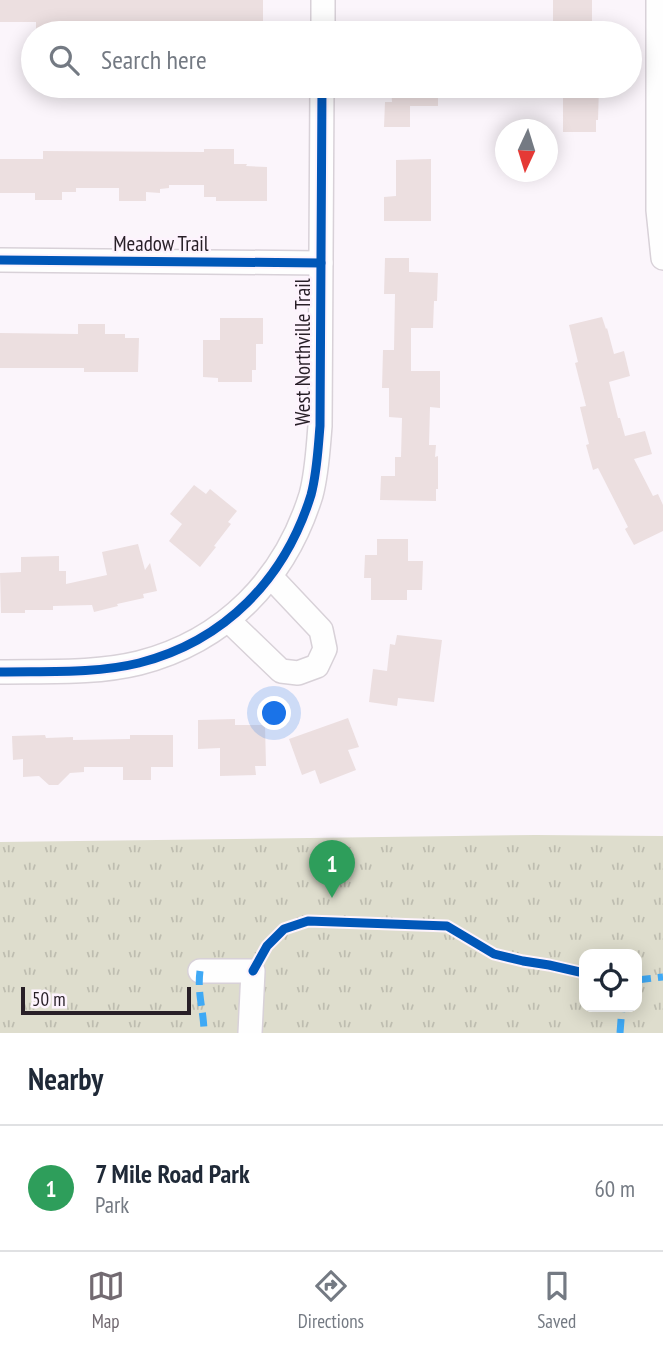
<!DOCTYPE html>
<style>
body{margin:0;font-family:"PT Sans Narrow",sans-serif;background:#f2f2f3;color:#1f2937}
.controls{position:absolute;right:21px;bottom:21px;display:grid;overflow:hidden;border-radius:14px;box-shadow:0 4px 18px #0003}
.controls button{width:63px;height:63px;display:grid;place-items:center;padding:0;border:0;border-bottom:2px solid #e0e1e3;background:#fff;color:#1f2937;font:35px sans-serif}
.compass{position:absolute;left:495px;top:119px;width:63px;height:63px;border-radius:50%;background:#fff;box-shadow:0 4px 18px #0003;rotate:184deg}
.scale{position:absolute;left:21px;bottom:18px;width:170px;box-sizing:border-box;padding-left:7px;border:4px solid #281f27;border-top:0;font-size:19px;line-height:24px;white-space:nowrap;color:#281f27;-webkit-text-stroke:5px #fdf3fd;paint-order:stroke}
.you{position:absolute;left:275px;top:714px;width:24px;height:24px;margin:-18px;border:5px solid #fff;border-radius:50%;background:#1a73e8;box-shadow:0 0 0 10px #1a73e833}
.badge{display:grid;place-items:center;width:46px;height:46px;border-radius:50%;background:#726a71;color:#fff;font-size:23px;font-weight:700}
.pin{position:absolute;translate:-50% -58px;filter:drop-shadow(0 2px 4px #0008)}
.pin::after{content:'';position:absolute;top:37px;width:24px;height:21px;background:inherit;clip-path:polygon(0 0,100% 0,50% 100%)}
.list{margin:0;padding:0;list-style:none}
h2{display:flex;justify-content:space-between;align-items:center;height:91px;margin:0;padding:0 28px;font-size:30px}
h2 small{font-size:23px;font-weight:400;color:#747a83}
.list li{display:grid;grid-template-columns:46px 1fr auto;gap:21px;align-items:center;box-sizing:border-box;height:126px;padding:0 28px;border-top:2px solid #e0e1e3}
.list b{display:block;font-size:26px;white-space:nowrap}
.list p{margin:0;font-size:23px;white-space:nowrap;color:#747a83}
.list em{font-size:23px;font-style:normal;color:#747a83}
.icon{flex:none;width:38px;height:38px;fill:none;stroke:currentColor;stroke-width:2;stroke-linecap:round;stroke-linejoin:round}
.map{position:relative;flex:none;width:663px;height:1033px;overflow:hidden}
.search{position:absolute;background:#fff;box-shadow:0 4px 18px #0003;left:21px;right:21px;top:21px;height:77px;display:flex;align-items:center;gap:18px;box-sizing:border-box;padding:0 24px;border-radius:38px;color:#747a83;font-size:26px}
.sheet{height:217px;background:#fff}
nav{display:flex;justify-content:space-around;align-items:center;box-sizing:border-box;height:98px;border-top:2px solid #e0e1e3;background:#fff;font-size:19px;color:#747a83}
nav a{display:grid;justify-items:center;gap:4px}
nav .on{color:#726a71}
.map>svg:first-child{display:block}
.park{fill:url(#park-tufts);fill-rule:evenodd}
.building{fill:#ecdfe0}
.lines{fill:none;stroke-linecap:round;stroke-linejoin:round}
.minor-casing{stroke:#d8d1d8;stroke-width:26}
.minor{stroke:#fefefe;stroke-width:23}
.quiet{stroke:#3fa9f5;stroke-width:7;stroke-dasharray:14 7;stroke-linecap:butt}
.cycleway-casing{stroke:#fdf3fd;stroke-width:13}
.cycleway{stroke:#0057b8;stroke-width:9}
.labels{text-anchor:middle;stroke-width:5;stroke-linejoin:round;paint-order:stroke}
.street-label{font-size:21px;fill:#281f27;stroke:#fdf3fd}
</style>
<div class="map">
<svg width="663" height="1033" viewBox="0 0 663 1033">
<defs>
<pattern id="park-tufts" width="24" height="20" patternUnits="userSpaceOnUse" patternTransform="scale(1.75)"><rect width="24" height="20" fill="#deddcd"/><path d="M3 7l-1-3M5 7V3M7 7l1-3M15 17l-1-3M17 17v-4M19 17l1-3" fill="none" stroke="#bebdb0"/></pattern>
</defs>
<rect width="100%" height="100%" fill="#fbf5fb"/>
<path class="park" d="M536,835L663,836V1033H0V842ZM584,954H637V1007H584Z"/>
<g class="building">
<polygon points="0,0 263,0 263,33 36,32 36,22 0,22"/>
<rect x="553" y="0" width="39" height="33"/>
<polygon points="391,86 438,86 438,106 410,106 410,127 384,127 385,102 392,102"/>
<polygon points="563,86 599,86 598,120 596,120 596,132 563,132"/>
<polygon points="204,149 234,149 234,164 247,164 246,166 267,167 267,201 216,201 216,197 204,197 204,185 169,185 169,188 160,189 160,193 146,192 146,201 119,201 119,188 76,188 76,192 62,192 62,200 35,200 35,193 0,193 0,159 43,159 43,151 204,152"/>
<polygon points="431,159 431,221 384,221 384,197 396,196 396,160"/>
<polygon points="385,258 409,258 409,272 438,273 437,301 434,301 433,328 411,328 411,371 440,371 440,408 430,407 429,445 436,445 435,457 438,456 438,489 436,489 436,501 380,500 381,476 395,476 395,457 401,457 402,418 389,417 389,388 382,388 383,350 394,350 395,294 384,294"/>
<polygon points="602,317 606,329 607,328 614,354 624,351 630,376 609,382 618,418 620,418 625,436 645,431 652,454 634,459 653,496 658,494 663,505 663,531 634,545 625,529 628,527 598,468 593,470 586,445 589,444 580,407 586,406 575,363 578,362 569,325"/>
<polygon points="220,318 263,318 263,344 256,344 256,370 252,370 252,382 218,382 218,378 203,377 203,340 220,340"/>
<polygon points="78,324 105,324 105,334 125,334 125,338 139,338 138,372 84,372 84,368 0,368 0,333 78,334"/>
<polygon points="194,485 206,494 210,489 237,511 228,522 231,524 214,546 216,547 200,567 169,541 182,524 170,514"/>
<polygon points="377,539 408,539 408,561 423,561 422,590 407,590 407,600 371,600 371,578 364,578 365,555 377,555"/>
<polygon points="138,544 145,570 150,563 157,591 143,594 144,598 117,604 118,606 94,612 92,605 53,606 53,610 25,610 25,613 1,613 0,573 21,572 21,557 59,556 59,571 66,571 66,584 107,575 102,552"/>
<polygon points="397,635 442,640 434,702 398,698 397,706 369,702 373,669 387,671 390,644 395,645"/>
<polygon points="348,718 359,747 348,750 356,770 320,784 315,770 302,775 289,739"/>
<polygon points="235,719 235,725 265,725 266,766 255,766 256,775 220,776 220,748 198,749 198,720"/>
<polygon points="45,735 46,738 73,737 73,740 130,739 130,735 173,735 173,767 151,767 151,780 123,780 123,767 84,767 84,772 70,773 58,785 49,785 39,776 23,777 23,759 13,760 12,736"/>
</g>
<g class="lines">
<defs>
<g id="minor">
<polyline points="658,0 658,210 663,258"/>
<polyline points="323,33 323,0"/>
<polyline points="0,260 321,263"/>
<polyline points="228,620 281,671 298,673 317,666 325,649 321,630 271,577"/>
<path d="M0,672C46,671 94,674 139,663C225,641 285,579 311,495C317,473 318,449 320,426L322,86"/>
<polyline points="200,971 253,971 250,1033"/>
</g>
</defs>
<use href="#minor" class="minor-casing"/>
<use href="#minor" class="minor"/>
<g class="quiet">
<path d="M200,971C197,994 204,1011 204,1033"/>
<polyline points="637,980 663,977"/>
<polyline points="620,1033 622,1007"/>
</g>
<defs>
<g id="cycleway">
<polyline points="0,260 321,263"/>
<path d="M0,672C46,671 94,674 139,663C225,641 285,579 311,495C317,473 318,449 320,426L322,86"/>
<polyline points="253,971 267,946 284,929 308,921 447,926 494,954 523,961 549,965 584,973"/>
</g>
</defs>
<use href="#cycleway" class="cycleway-casing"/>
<use href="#cycleway" class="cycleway"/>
</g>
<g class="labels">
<g class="street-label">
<text x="161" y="251">Meadow Trail</text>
<text transform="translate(303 352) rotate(-90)" y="7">West Northville Trail</text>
</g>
</g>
</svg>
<div class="controls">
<button><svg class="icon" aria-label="locate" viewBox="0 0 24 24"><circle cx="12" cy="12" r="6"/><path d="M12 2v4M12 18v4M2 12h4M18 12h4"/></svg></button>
</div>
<svg class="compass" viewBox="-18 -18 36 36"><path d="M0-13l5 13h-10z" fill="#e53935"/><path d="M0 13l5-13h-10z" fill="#747a83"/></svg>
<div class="scale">50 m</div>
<div class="you"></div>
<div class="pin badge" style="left:332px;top:898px;background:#2e9e5b">1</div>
<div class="search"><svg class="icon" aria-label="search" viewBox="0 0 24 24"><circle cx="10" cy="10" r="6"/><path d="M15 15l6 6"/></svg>Search here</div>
</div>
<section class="sheet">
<h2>Nearby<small></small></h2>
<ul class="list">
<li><span class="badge" style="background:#2e9e5b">1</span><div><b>7 Mile Road Park</b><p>Park</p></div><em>60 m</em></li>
</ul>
</section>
<nav>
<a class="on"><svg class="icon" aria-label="map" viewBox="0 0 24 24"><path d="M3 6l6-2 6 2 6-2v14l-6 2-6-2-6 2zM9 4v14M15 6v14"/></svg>Map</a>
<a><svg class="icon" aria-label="directions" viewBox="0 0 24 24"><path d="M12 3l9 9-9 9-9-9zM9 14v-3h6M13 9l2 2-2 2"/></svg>Directions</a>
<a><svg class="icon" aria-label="saved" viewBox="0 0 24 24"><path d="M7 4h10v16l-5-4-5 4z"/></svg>Saved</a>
</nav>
